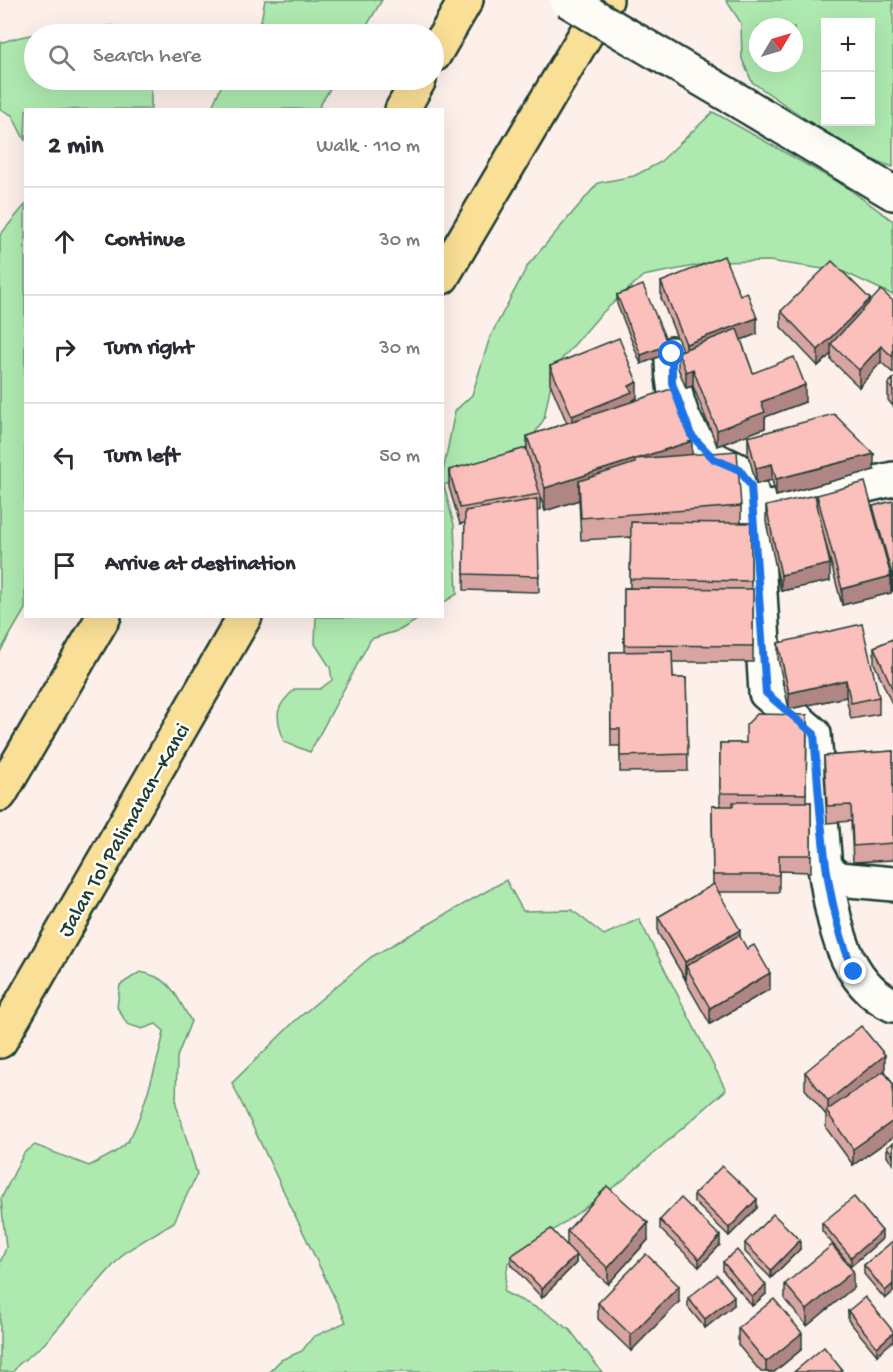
<!DOCTYPE html>
<meta charset="utf-8">
<style>
body{margin:0;font-family:"Gochi Hand",sans-serif;background:#f2f2f3;color:#2b2b33}
.controls{position:absolute;right:18px;top:18px;display:grid;overflow:hidden;border-radius:0px;box-shadow:0 6px 24px #0002}
.controls button{width:54px;height:54px;display:grid;place-items:center;padding:0;border:0;border-bottom:2px solid #e1e1e2;background:#fff;color:#2b2b33;font:30px sans-serif}
.compass{position:absolute;left:749px;top:18px;width:54px;height:54px;border-radius:50%;background:#fff;box-shadow:0 6px 24px #0002;rotate:52deg}
.stop{position:absolute;width:18px;height:18px;margin:-14px;border:4px solid #1a73e8;border-radius:50%;background:#fff}
.stop.end{background:#1a73e8;border-color:#fff;box-shadow:0 2px 6px #0008}
.list{margin:0;padding:0;list-style:none}
h2{display:flex;justify-content:space-between;align-items:center;height:78px;margin:0;padding:0 24px;font-size:26px}
h2 small{font-size:20px;font-weight:400;color:#7c7c81}
.list li{display:grid;grid-template-columns:39px 1fr auto;gap:18px;align-items:center;box-sizing:border-box;height:108px;padding:0 24px;border-top:2px solid #e1e1e2}
.list b{display:block;font-size:22px;white-space:nowrap}
.list em{font-size:20px;font-style:normal;color:#7c7c81}
.icon{flex:none;width:33px;height:33px;fill:none;stroke:currentColor;stroke-width:2;stroke-linecap:round;stroke-linejoin:round}
.map{position:relative;flex:none;width:893px;height:1372px;overflow:hidden}
.search{position:absolute;background:#fff;box-shadow:0 6px 24px #0002;left:24px;top:24px;width:420px;height:66px;display:flex;align-items:center;gap:15px;box-sizing:border-box;padding:0 21px;border-radius:33px;color:#7c7c81;font-size:22px}
.panel{position:absolute;background:#fff;box-shadow:0 6px 24px #0002;left:24px;top:108px;width:420px;height:510px;border-radius:0px}
.map>svg:first-child{display:block}
.green{fill:#aeeab0;stroke:#669472;stroke-width:1.5;fill-rule:evenodd}
.lines{fill:none;stroke-linecap:round;stroke-linejoin:round}
.street-casing{stroke:#1f3d34;stroke-width:38}
.highway-casing{stroke:#1f3d34;stroke-width:38}
.street{stroke:#fdfcf7;stroke-width:33}
.highway{stroke:#fadf96;stroke-width:33}
.street-bridge-casing{stroke:#1f3d34;stroke-width:38;stroke-linecap:butt}
.street-bridge{stroke:#fdfcf7;stroke-width:33}
.wall{fill:#d9a5a2;stroke:#1f3d34;stroke-width:1.5}
.shaded-wall{fill:#b08684;stroke:#1f3d34;stroke-width:1.5}
.building{fill:#fcc0bc;stroke:#1f3d34;stroke-width:1.5}
.route{stroke:#1a73e8;stroke-width:8}
.labels{text-anchor:middle;stroke-width:5;stroke-linejoin:round;paint-order:stroke}
.street-label{font-size:22px;fill:#1f3d34;stroke:#fdfcf7}
</style>
<div class="map">
<svg width="893" height="1372" viewBox="0 0 893 1372">
<rect width="100%" height="100%" fill="#fdf0eb"/>
<filter id="ink" filterUnits="userSpaceOnUse"><feTurbulence type="fractalNoise" baseFrequency=".0167" numOctaves="2"/><feDisplacementMap in="SourceGraphic" scale="12" xChannelSelector="R" yChannelSelector="G"/><feConvolveMatrix kernelMatrix="1 2 1 2 8 2 1 2 1" color-interpolation-filters="sRGB"/></filter>
<g filter="url(#ink)">
<g class="green">
<polygon points="265,0 382,0 362,34 253,34 260,26"/>
<path d="M726,0H893V167L858,155L752,82L742,59L741,23ZM826,22H870V122H826ZM758,27H794V63H758Z"/>
<path d="M113,26L134,34H34V80H151V109L26,110L25,141L12,115L0,109V43C37,30 74,30 113,26Z"/>
<polygon points="224,80 335,80 318,109 211,109"/>
<polygon points="713,112 846,187 893,221 893,295 844,272 769,261 715,262 643,276 601,314 554,368 544,419 527,446 509,460 444,485 454,525 457,594 443,603 443,472 455,411 472,395 490,337 528,265 598,183 634,176 659,163"/>
<polygon points="25,205 25,609 0,652 0,235"/>
<path d="M316,617H422L400,630L371,639L310,752L284,742C276,714 273,709 295,689H320L332,680L330,667L315,644Z"/>
<polygon points="506,880 523,911 572,910 604,935 639,919 726,1090 622,1181 508,1263 504,1292 545,1312 570,1330 602,1372 269,1372 281,1360 302,1351 313,1337 346,1322 232,1083 296,1020 371,957"/>
<path d="M140,972C173,978 175,995 191,1021L177,1057L176,1104L197,1174L174,1222L125,1252L44,1344L18,1365L13,1372H0V1263L6,1248L1,1199L24,1153L35,1145L89,1166C102,1159 119,1152 128,1141C140,1124 160,1054 164,1031L156,1024L142,1029L127,1024L117,1007L120,985Z"/>
</g>
<g class="lines">
<defs>
<g id="street">
<polyline points="742,103 893,193"/>
<path d="M672,354C671,394 682,431 713,458C718,462 727,465 733,468C751,475 752,494 755,510L766,693L814,734L825,868L839,879L893,884"/>
<polyline points="771,507 893,479"/>
<path d="M825,868C833,918 842,982 893,1005"/>
</g>
<g id="highway">
<polyline points="434,55 466,0"/>
<polyline points="402,110 419,80"/>
<polyline points="442,277 606,0"/>
<polyline points="0,794 104,616"/>
<polyline points="0,1041 245,616"/>
</g>
</defs>
<use href="#street" class="street-casing"/>
<use href="#highway" class="highway-casing"/>
<use href="#street" class="street"/>
<use href="#highway" class="highway"/>
<defs>
<polyline id="street-bridge" points="567,0 742,103"/>
</defs>
<use href="#street-bridge" class="street-bridge-casing"/>
<use href="#street-bridge" class="street-bridge"/>
</g>
<g class="wall">
<polygon points="661,282 757,334 741,340 753,373 805,402 765,417 765,428 717,446 693,386 686,388 678,368 678,352 682,350 661,298"/>
<polygon points="617,295 668,353 641,364 617,304"/>
<polygon points="870,301 893,301 893,373 881,362 859,387 831,360 831,354 818,366 781,327 781,311"/>
<polygon points="550,366 637,398 632,402 692,455 741,506 741,523 751,523 751,589 753,589 753,662 672,662 673,678 686,678 688,771 620,772 620,746 611,746 610,652 624,652 624,588 630,588 631,537 581,540 579,500 545,511 540,496 540,510 537,511 539,592 464,590 465,523 460,524 449,487 449,470 527,454 527,436 567,423 550,383"/>
<polygon points="893,379 893,406 888,400 888,384"/>
<polygon points="748,437 874,470 776,496 772,480 756,484 748,453"/>
<polygon points="817,495 873,512 873,506 893,501 893,591 892,591 891,586 891,593 842,605 823,533 830,581 781,591 766,522 766,506 817,507"/>
<polygon points="893,639 893,706 874,663 874,647"/>
<polygon points="778,643 879,697 879,714 851,719 846,697 789,709 778,659"/>
<polygon points="807,715 806,802 811,802 811,872 779,871 779,892 718,892 740,938 770,989 710,1024 686,982 686,978 685,979 658,933 658,917 713,885 712,806 720,806 720,743 746,743"/>
<polygon points="893,751 893,860 853,862 851,821 827,823 824,772 824,756"/>
<polygon points="885,1071 893,1084 893,1137 853,1165 826,1128 826,1115 805,1089 805,1072"/>
<polygon points="893,1143 893,1164 887,1156 887,1147"/>
<polygon points="694,1194 757,1208 729,1236 694,1202"/>
<polygon points="660,1220 720,1245 699,1267 660,1229"/>
<polygon points="822,1223 882,1239 851,1266 822,1231"/>
<polygon points="567,1231 648,1240 608,1284 576,1255 576,1263 542,1298 511,1264 511,1256 567,1246"/>
<polygon points="893,1241 893,1292 885,1299 864,1274 864,1265"/>
<polygon points="745,1243 800,1249 771,1278 745,1252"/>
<polygon points="723,1262 766,1294 752,1306 723,1271"/>
<polygon points="785,1284 853,1288 807,1326 785,1300"/>
<polygon points="688,1298 734,1305 705,1328 688,1307"/>
<polygon points="679,1302 631,1351 598,1319 598,1303"/>
<polygon points="848,1311 893,1331 877,1355 848,1320"/>
<polygon points="738,1328 802,1349 774,1372 761,1372 738,1345"/>
</g>
<g class="shaded-wall">
<polygon points="870,299 870,315 831,344 831,354 818,366 818,350"/>
<polygon points="757,318 757,334 686,360 686,344"/>
<polygon points="668,345 668,353 641,364 641,355"/>
<polygon points="881,346 881,362 859,387 859,370"/>
<polygon points="693,369 693,386 686,388 686,372"/>
<polygon points="637,382 637,398 632,401 632,408 572,433 572,416"/>
<polygon points="805,385 805,402 765,417 765,428 717,446 717,430 761,402"/>
<polygon points="692,441 692,464 579,481 579,500 545,511 545,488"/>
<polygon points="874,454 874,470 776,496 776,479"/>
<polygon points="772,464 772,480 756,484 756,468"/>
<polygon points="830,564 830,581 781,591 781,575"/>
<rect x="892" y="575" width="1" height="16"/>
<polygon points="891,576 891,593 842,605 842,589"/>
<polygon points="846,680 846,697 789,709 789,693"/>
<polygon points="740,930 740,946 686,966 686,978 685,979 685,962"/>
<polygon points="770,973 770,989 710,1024 710,1008"/>
<polygon points="885,1055 885,1071 830,1116 828,1114 828,1101"/>
<polygon points="893,1121 893,1137 853,1165 853,1149"/>
<polygon points="757,1199 757,1208 729,1236 729,1228"/>
<polygon points="648,1223 648,1240 608,1284 608,1268"/>
<polygon points="882,1231 882,1239 851,1266 851,1257"/>
<polygon points="720,1236 720,1245 699,1267 699,1259"/>
<polygon points="800,1240 800,1249 771,1278 771,1270"/>
<polygon points="576,1255 576,1263 542,1298 542,1289"/>
<polygon points="853,1271 853,1288 807,1326 807,1310"/>
<polygon points="893,1284 893,1292 885,1299 885,1291"/>
<polygon points="766,1285 766,1294 752,1306 752,1297"/>
<polygon points="679,1286 679,1302 631,1351 631,1335"/>
<polygon points="734,1296 734,1305 705,1328 705,1319"/>
<polygon points="802,1333 802,1349 774,1372 766,1372 766,1362"/>
<polygon points="893,1333 893,1341 877,1355 877,1347"/>
</g>
<g class="building">
<polygon points="724,256 740,295 747,292 757,318 686,344 661,282"/>
<polygon points="832,261 870,299 818,350 781,311"/>
<polygon points="643,285 668,345 641,355 617,295"/>
<polygon points="881,290 893,301 893,357 881,346 859,370 831,344"/>
<polygon points="737,329 753,373 794,357 805,385 761,402 765,412 717,430 693,369 686,372 678,352"/>
<polygon points="619,338 637,382 629,386 632,392 572,416 550,366"/>
<polygon points="893,379 893,390 888,384"/>
<polygon points="674,388 692,441 545,488 527,436"/>
<polygon points="834,414 874,454 776,479 772,464 756,468 748,437"/>
<polygon points="526,448 540,494 460,508 449,470"/>
<polygon points="737,451 741,506 581,518 579,481 635,463 635,459"/>
<polygon points="865,482 891,576 842,589 817,495"/>
<polygon points="815,495 830,564 781,575 766,506"/>
<polygon points="537,499 539,576 464,574 465,511"/>
<polygon points="893,501 893,575 892,575 873,506"/>
<polygon points="631,522 751,523 751,581 630,579"/>
<polygon points="624,588 753,589 753,646 624,645"/>
<polygon points="862,624 879,697 851,703 846,680 789,693 778,643"/>
<polygon points="893,639 893,690 874,647"/>
<polygon points="672,651 673,678 686,678 688,754 620,756 620,729 611,729 610,652"/>
<polygon points="757,714 807,715 806,794 720,793 720,743 746,743 746,725"/>
<polygon points="893,751 893,843 853,846 851,805 827,806 824,756"/>
<polygon points="733,802 811,802 811,855 779,855 779,875 713,875 712,806 733,806"/>
<polygon points="714,884 740,930 685,962 658,917"/>
<polygon points="739,935 747,949 754,945 770,973 710,1008 686,966"/>
<polygon points="861,1026 885,1055 828,1101 805,1072"/>
<polygon points="884,1071 893,1084 893,1121 853,1149 826,1111"/>
<polygon points="893,1143 893,1156 887,1147"/>
<polygon points="722,1166 757,1199 729,1228 694,1194"/>
<polygon points="607,1186 648,1223 608,1268 567,1231"/>
<polygon points="854,1197 882,1231 851,1257 822,1223"/>
<polygon points="681,1198 720,1236 699,1259 660,1220"/>
<polygon points="773,1214 800,1240 771,1270 745,1243"/>
<polygon points="551,1229 576,1255 542,1289 511,1256"/>
<polygon points="893,1241 893,1284 885,1291 864,1265"/>
<polygon points="832,1245 853,1271 807,1310 785,1284"/>
<polygon points="737,1250 766,1285 752,1297 723,1262"/>
<polygon points="646,1254 679,1286 631,1335 598,1303"/>
<polygon points="717,1275 734,1296 705,1319 688,1298"/>
<polygon points="865,1297 893,1331 893,1333 877,1347 848,1311"/>
<polygon points="774,1299 802,1333 766,1362 738,1328"/>
<polygon points="824,1347 842,1370 840,1372 794,1372"/>
</g>
</g>
<g class="lines" filter="url(#ink)">
<path class="route" d="M672,354V383L691,435L714,459L740,470L751,486L766,693L814,734C821,815 822,896 854,972"/>
</g>
<g class="labels">
<g class="street-label">
<text transform="translate(122 829) rotate(-60)" y="8">Jalan Tol Palimanan–Kanci</text>
</g>
</g>
</svg>
<div class="controls">
<button>+</button>
<button>−</button>
</div>
<svg class="compass" viewBox="-18 -18 36 36"><path d="M0-13l5 13h-10z" fill="#e53935"/><path d="M0 13l5-13h-10z" fill="#7c7c81"/></svg>
<div class="stop" style="left:672px;top:354px"></div>
<div class="stop end" style="left:854px;top:972px"></div>
<div class="search"><svg class="icon" aria-label="search" viewBox="0 0 24 24"><circle cx="10" cy="10" r="6"/><path d="M15 15l6 6"/></svg>Search here</div>
<section class="panel">
<h2>2 min<small>Walk · 110 m</small></h2>
<ul class="list">
<li><svg class="icon" aria-label="ahead" viewBox="0 0 24 24"><path d="M12 20V5M6 11l6-6 6 6"/></svg><div><b>Continue</b></div><em>30 m</em></li>
<li><svg class="icon" aria-label="right" viewBox="0 0 24 24"><path d="M7 20v-9h11M14 6l5 5-5 5"/></svg><div><b>Turn right</b></div><em>30 m</em></li>
<li><svg class="icon" aria-label="left" viewBox="0 0 24 24"><path d="M17 20v-9H6M10 6l-5 5 5 5"/></svg><div><b>Turn left</b></div><em>50 m</em></li>
<li><svg class="icon" aria-label="arrive" viewBox="0 0 24 24"><path d="M6 21V4h12l-3 4 3 4H6"/></svg><div><b>Arrive at destination</b></div></li>
</ul>
</section>
</div>
